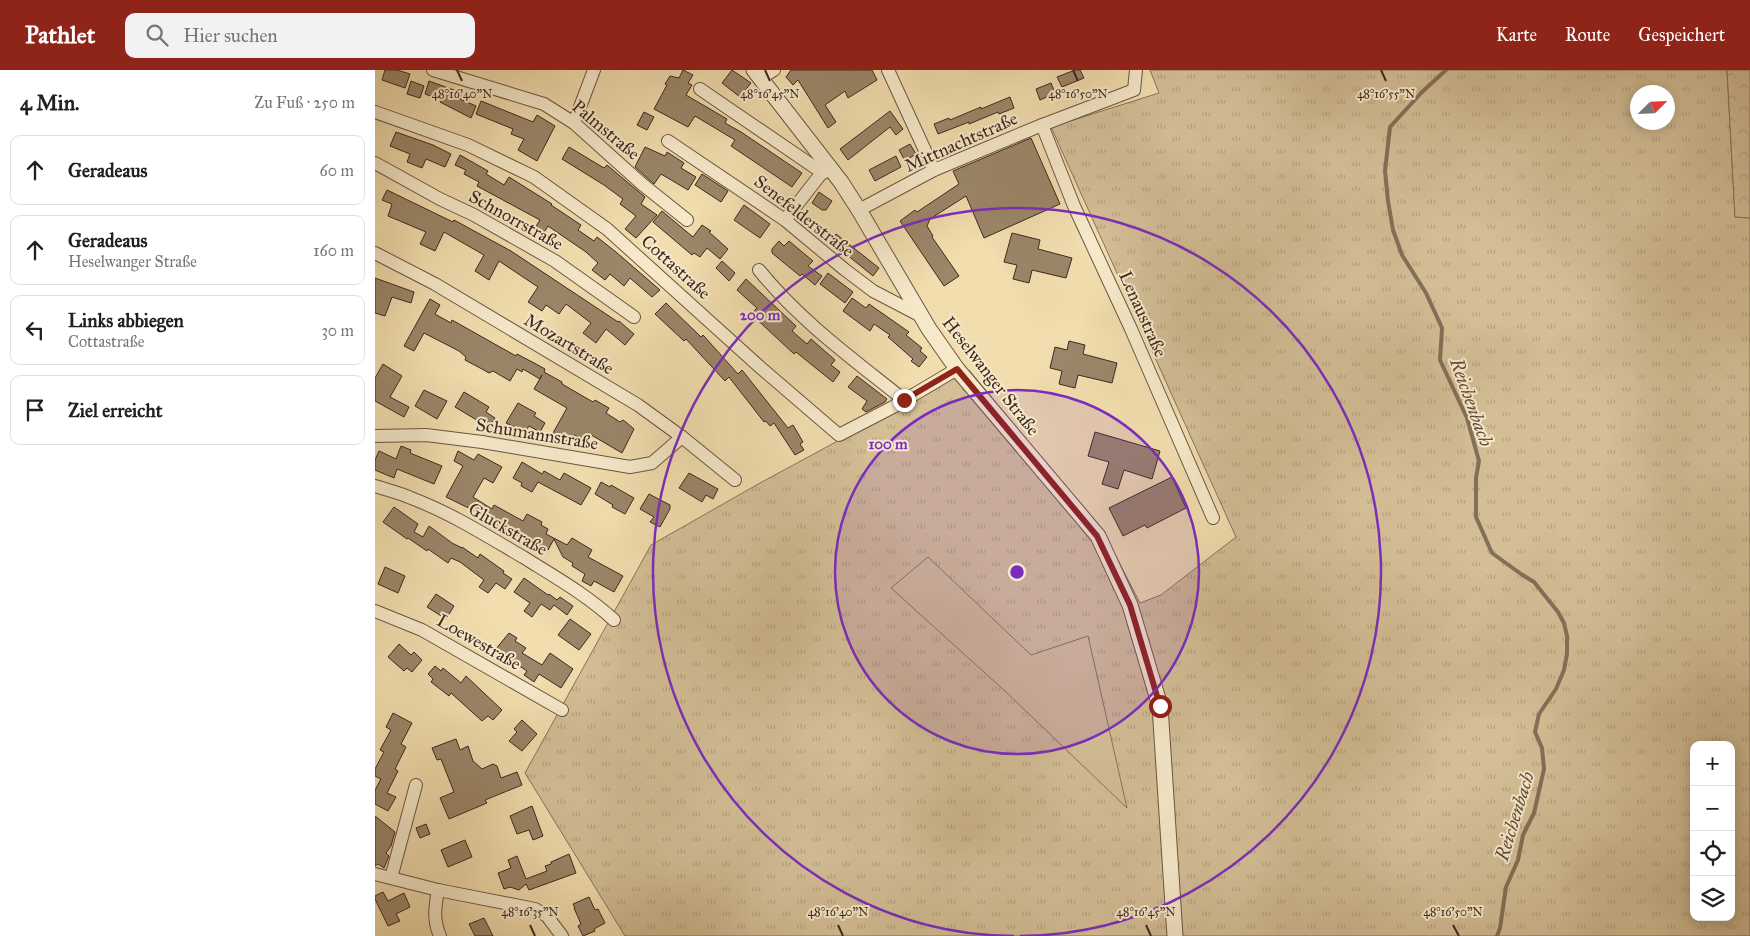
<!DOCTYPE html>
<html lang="de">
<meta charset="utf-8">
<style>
body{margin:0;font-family:"IM FELL Great Primer",serif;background:#f2f2f2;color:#202124}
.controls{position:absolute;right:15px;bottom:15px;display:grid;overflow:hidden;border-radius:10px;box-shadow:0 2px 12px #0003}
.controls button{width:45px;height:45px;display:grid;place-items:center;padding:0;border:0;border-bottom:1px solid #e0e0e0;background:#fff;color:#202124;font:25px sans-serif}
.compass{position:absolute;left:1255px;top:15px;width:45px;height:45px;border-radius:50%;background:#fff;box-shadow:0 2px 12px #0003;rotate:66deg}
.stop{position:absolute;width:15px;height:15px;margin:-11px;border:4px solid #8f2418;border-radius:50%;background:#fff}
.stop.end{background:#8f2418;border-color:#fff;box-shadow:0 1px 5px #0008}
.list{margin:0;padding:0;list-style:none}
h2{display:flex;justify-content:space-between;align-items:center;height:65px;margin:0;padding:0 20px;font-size:21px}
h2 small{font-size:16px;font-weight:400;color:#757577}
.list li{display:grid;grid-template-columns:32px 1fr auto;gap:15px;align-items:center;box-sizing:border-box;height:70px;margin:0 10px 10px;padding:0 10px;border:1px solid #e0e0e0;border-radius:10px}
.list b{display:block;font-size:19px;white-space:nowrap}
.list p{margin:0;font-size:16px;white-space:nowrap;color:#757577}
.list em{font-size:16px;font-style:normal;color:#757577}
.icon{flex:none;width:28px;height:28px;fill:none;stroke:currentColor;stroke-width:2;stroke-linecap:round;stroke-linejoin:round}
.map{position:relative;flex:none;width:1375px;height:866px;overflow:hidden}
header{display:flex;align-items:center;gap:30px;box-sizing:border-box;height:70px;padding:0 25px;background:#8f2418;color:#fff}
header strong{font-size:24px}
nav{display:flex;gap:28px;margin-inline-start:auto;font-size:18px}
.search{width:350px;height:45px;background:#f2f2f2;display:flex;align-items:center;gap:12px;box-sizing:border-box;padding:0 18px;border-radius:10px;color:#757577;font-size:19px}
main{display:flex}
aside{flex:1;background:#fff}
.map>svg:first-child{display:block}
.grass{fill:url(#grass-tufts);stroke:#88735a;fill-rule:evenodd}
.forest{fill:url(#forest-crowns);stroke:#88735a}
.garden{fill:#d3be96;stroke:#88735a}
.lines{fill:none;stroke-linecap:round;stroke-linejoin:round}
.stream{stroke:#856f57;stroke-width:4}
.building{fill:#9b8669;stroke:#3e281f}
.minor-casing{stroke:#6b5543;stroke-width:14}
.tertiary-casing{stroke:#6b5543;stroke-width:17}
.minor{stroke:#f6e9ca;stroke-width:12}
.tertiary{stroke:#f6e9ca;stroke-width:15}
.route{stroke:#8f2418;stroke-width:6}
.ticks{fill:none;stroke:#3e281f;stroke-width:2}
.ring{fill:none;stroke:#7b2cbf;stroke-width:2.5}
.labels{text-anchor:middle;stroke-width:4;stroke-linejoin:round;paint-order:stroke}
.street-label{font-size:18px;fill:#3e281f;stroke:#f6e9ca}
.water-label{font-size:19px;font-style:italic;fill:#614c3b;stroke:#f6e9ca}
.ticks-label{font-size:12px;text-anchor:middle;fill:#3e281f;stroke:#f6e9ca;stroke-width:4;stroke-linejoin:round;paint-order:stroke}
.centre{fill:#7b2cbf;stroke:#f6e9ca;stroke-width:2.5}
.ring-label{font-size:15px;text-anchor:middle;font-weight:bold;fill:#7b2cbf;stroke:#f6e9ca;stroke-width:4;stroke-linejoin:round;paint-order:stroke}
</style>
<header>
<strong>Pathlet</strong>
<div class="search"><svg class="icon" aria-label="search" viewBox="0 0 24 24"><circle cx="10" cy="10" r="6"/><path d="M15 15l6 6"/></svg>Hier suchen</div>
<nav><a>Karte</a><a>Route</a><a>Gespeichert</a></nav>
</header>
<main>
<aside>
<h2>4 Min.<small>Zu Fuß · 250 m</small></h2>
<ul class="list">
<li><svg class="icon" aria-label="ahead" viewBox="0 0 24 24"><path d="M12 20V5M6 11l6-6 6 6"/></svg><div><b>Geradeaus</b></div><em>60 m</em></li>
<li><svg class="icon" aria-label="ahead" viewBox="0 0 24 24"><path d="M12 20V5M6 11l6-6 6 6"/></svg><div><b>Geradeaus</b><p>Heselwanger Straße</p></div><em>160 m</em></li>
<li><svg class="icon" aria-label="left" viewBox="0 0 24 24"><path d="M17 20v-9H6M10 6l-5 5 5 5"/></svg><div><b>Links abbiegen</b><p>Cottastraße</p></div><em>30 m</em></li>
<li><svg class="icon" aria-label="arrive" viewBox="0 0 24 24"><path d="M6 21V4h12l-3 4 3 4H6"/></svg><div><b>Ziel erreicht</b></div></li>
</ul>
</aside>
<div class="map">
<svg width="1375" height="866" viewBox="0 0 1375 866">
<defs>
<pattern id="grass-tufts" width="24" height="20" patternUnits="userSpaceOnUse" patternTransform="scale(1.25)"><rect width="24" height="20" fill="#d3be96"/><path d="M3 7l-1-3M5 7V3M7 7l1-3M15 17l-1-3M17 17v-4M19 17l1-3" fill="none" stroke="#b6a381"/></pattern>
<pattern id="forest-crowns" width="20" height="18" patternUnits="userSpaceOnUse" patternTransform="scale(1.25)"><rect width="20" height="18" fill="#d3be96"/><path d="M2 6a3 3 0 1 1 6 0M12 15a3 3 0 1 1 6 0" fill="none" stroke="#b6a381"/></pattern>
</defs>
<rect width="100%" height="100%" fill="#f1ddae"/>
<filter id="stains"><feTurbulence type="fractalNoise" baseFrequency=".004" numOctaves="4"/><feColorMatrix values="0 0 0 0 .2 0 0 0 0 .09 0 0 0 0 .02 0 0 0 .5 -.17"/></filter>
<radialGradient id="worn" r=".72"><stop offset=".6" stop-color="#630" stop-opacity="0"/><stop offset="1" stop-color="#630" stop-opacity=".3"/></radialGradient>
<path class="grass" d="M775,0H1352L1360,147L1375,148V866H250L150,703L276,475L385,413L594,300L729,463L765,533L786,525L861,467L676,57L784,23ZM1262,22H1292V52H1262ZM1319,675H1356V847H1319Z"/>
<polygon class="forest" points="1352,0 1375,0 1375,148 1360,147"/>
<polygon class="garden" points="553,487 656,585 713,566 752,738 631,622 516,518"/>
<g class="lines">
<polyline class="stream" points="1071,0 1047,22 1015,57 1010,101 1013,131 1018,160 1027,185 1051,223 1067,258 1065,290 1092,348 1104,391 1101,408 1101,447 1117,483 1146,504 1159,512 1183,542 1189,553 1192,566 1192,584 1189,600 1181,619 1164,644 1160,662 1167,678 1169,699 1159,743 1148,765 1143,790 1131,817 1125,858 1122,866"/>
</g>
<g class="building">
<polygon points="10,0 22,0 35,4 30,18 7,10"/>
<polygon points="308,0 318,5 313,13 317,15 311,25 352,49 350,53 366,62 427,103 417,117 356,76 360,70 320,46 313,57 279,39 292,15 290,14 295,6 304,8"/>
<polygon points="357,0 376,13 365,27 347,13"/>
<polygon points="416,0 497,0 502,10 473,28 470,21 450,35 461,52 453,58 423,10 418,15 411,7"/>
<polygon points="700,0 705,0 709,8 687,17 682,7"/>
<polygon points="36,11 49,16 45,28 32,24"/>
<polygon points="54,11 87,23 85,29 101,36 96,48 65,32 66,30 50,24"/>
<polygon points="676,13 680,23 665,30 661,19"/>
<polygon points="635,27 639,38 624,44 623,42 594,54 594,52 563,64 559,54 574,48 575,50 606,37 606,39"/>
<polygon points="106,31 158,52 162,45 180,56 162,91 143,80 149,69 136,64 138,59 101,44"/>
<polygon points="515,41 528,59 521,65 515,57 473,90 465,79"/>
<polygon points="269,42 279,47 272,60 262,55"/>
<polygon points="21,62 58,75 76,84 70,97 51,89 47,98 32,92 35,84 15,76"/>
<polygon points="656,68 685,134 609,168 591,126 555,149 552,156 558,166 557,167 584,206 569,216 525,151 540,140 542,142 584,114 578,101"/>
<polygon points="535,74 541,84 530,91 524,80"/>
<polygon points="194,77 229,98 232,95 270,127 266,134 282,145 261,168 250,159 261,146 245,134 248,129 229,115 187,89"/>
<polygon points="270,77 290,86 292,82 309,93 306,98 321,107 313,120 286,104 279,114 260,97"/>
<polygon points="85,85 113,101 111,104 129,115 134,107 177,134 176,135 206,155 203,160 219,171 222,167 241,182 285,220 277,227 255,208 249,216 235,204 230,210 217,200 223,193 211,182 173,156 168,164 160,158 165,150 102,116 104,112 89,104 91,100 80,95"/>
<polygon points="521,86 526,97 500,111 494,100"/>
<polygon points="327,104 353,121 346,132 320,115"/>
<polygon points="12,120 78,152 79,150 136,181 243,252 244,251 259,264 250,275 231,259 221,273 208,263 216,253 191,234 184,244 171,235 167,241 153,232 163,217 124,191 114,210 100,201 109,185 69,162 60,181 45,174 51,162 13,146 17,134 7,130"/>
<polygon points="444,122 457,131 451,140 447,140 437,133"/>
<polygon points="369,135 395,154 385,168 359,150"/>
<polygon points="287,141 318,167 327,155 336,161 334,162 353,179 345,189 332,178 325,187 319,183 317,185 278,152"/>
<polygon points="637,163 665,170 663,179 697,188 691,208 657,200 654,213 638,209 642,195 629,192"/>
<polygon points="461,164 504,198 498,206 455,171"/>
<polygon points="404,171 409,176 414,171 438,191 433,196 447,206 440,215 427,204 425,206 397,183 397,179"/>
<polygon points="347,191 360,203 354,211 341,198"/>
<polygon points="453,203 478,222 470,233 445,214"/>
<polygon points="0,208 39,222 36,233 17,227 10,246 0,243"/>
<polygon points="371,209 421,256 417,261 432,274 436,269 460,290 456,295 465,302 458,312 421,282 419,284 376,244 382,238 362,220"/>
<polygon points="477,228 491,238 494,234 534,262 531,265 547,278 545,281 552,287 544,297 536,291 538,289 513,267 515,265 499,254 495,261 468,241"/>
<polygon points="55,229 65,235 60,244 76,253 77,250 141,286 142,284 161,294 170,299 169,302 187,312 187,314 218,332 220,330 234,338 231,343 245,352 248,350 252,353 259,359 247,383 213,363 209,370 199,365 195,373 178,363 192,338 159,319 167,305 165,309 148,299 147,302 142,299 135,311 118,301 114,303 107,299 90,290 91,287 84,281 49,263 39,281 29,276"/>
<polygon points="291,233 326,267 328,265 363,304 367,300 413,358 418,355 428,372 425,374 429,380 420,385 399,353 395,356 391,351 389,352 354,307 350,311 311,269 309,271 280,244"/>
<polygon points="694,271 710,275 708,284 742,293 737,313 703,305 700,318 684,314 687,301 675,298 680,277 692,280"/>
<polygon points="8,294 27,306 15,327 34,337 29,347 0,331 0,308"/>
<polygon points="482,306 512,329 510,332 491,342 487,339 492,331 473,317"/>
<polygon points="49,320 72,331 62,349 40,336"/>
<polygon points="89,322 114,337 111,342 120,348 113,360 103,355 105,352 80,337"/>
<polygon points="143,333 161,343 159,346 170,353 165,362 154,356 150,362 131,353"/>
<polygon points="720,362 785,381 777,409 749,400 743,419 727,414 734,392 713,386"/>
<polygon points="26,376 36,380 35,383 67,396 59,414 22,399 19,408 0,400 0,390 4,381 21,389"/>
<polygon points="83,381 99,390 103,384 127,397 118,413 109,408 98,427 117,439 119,435 148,451 152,444 167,452 166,455 173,459 171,464 192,475 197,468 217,480 213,487 248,506 239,522 219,511 216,516 207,511 210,504 197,496 198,493 188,487 179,469 173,480 164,476 164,477 130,459 129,461 111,450 112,447 71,427 88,396 79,391"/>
<polygon points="147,392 167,404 169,401 185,410 189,403 216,418 206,435 163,412 157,422 146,416 147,413 138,408"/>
<polygon points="314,403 343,419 338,429 331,425 327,432 304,418"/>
<polygon points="797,407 811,438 772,458 770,455 748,466 734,438"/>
<polygon points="226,412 235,417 236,415 259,428 250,444 237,437 238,435 220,424"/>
<polygon points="274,424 295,435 295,439 285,457 275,452 279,447 265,439"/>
<polygon points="19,437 43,454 39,462 48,467 54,456 77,473 87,478 87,477 103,488 105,484 129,501 128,503 137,509 130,519 121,513 113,523 104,517 109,510 85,492 76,488 73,493 53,479 52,481 33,468 32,469 8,452"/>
<polygon points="10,497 30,506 23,523 3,514"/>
<polygon points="149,508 173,525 174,524 182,530 185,527 198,536 192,545 179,535 175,540 166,534 157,547 149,541 155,533 139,522"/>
<polygon points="61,524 79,536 71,549 52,537"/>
<polygon points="195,549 216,564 204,580 183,565"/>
<polygon points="134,563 142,568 140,571 151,578 147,583 167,595 175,583 198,599 186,618 164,604 159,612 149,605 152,601 120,580"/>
<polygon points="24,574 36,585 39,582 47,590 37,602 32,598 29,601 13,587"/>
<polygon points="60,596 66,601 68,598 86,613 91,606 127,640 118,650 113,646 107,651 76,623 74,626 56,612 58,609 53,604"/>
<polygon points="18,643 37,653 26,674 31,677 20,699 23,701 12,723 21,727 13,741 0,734 0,720 6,709 0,706 0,699 9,682 5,680 16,660 11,657"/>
<polygon points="147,650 162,664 147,681 134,671 142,662 139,659"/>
<polygon points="81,669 85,680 93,676 98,691 107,699 118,694 122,696 126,708 142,702 147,715 110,730 112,733 74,749 65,728 79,722 66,689 62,690 57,678"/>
<polygon points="157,736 168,766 158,770 154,760 142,764 135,746"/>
<polygon points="0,746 20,762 16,776 11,783 14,786 9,798 3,794 0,796"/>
<polygon points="51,754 55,764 45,768 41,758"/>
<polygon points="90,770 97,787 73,797 66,780"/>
<polygon points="194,784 201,803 154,820 151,814 144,820 135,817 129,819 123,803 136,798 133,790 142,786 151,809 172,801 170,796 176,794 176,792"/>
<polygon points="8,822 13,831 29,823 35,837 21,844 25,851 13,856 0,829 0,826"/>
<polygon points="214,827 220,840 223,839 230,853 219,859 220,861 208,866 203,856 206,854 199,838 200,838 198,834"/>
<polygon points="109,848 118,866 100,866 94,854"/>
</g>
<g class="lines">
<defs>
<g id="minor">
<polyline points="58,0 169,34 199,53 267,114 312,150"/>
<polyline points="513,0 559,100"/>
<polyline points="386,8 399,0"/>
<polyline points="325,19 448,103"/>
<polyline points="0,42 93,75 159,107 232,159 386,298 464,365 518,337 582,299"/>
<polyline points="199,53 219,0"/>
<polyline points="667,55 699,136 756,259 838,448"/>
<polyline points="293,71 410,150 469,199 498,221 546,246"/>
<polyline points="0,93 65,129 99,145 180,191 259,247"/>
<polyline points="484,140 559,100 667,55 759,20 761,0"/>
<polyline points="410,150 452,96"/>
<polyline points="0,183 60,214 263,335 307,367 360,410"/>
<path d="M384,200C425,251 478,289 529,330"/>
<polyline points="0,366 51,365 107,372 255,397 277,393 307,367"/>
<path d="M0,416C12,420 25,423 36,428C76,443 112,466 148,487C180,507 212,525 239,550"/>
<polyline points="0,541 47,560 187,640"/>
<polyline points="0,804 63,820 160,839 172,846 187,866"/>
<polyline points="16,808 41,715"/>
<path d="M63,820C60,837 58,850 65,866"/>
</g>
<polyline id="tertiary" points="379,0 466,112 484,140 554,259 582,299 723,466 755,535 785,636 800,866"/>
</defs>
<use href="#minor" class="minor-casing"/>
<use href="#tertiary" class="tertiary-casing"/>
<use href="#minor" class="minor"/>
<use href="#tertiary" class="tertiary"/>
</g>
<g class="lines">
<polyline class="route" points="529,330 582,299 722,466 755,535 785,636"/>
</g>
<path class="ticks" d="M82,0L87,11M390,0L395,11M698,0L703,11M1006,0L1011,11M155,855L160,866M463,855L468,866M771,855L776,866M1078,855L1084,866"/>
<circle cx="642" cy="502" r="182" fill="#7b2cbf" fill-opacity=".12"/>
<g class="ring">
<circle cx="642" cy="502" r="182"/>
<path d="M639 866A364 364 0 1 1 645 866"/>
</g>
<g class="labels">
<g class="street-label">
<text transform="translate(231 60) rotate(40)" y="6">Palmstraße</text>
<text transform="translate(586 72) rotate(-24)" y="6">Mittnachtstraße</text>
<text transform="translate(429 146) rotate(38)" y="6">Senefelderstraße</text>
<text transform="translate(141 150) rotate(29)" y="6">Schnorrstraße</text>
<text transform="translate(301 197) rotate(42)" y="6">Cottastraße</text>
<text transform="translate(768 244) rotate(66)" y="6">Lenaustraße</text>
<text transform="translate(194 274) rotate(31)" y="6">Mozartstraße</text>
<text transform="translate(616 306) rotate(52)" y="6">Heselwanger Straße</text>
<text transform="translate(162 364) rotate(9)" y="6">Schumannstraße</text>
<text transform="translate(133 459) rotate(30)" y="6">Gluckstraße</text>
<text transform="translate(104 572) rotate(30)" y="6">Loewestraße</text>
</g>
<g class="water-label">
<text transform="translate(1097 332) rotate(70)" y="7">Reichenbach</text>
<text transform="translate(1139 746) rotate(-73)" y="7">Reichenbach</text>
</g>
</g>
<g class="ticks-label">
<text x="87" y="28">48°16'40"N</text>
<text x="395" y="28">48°16'45"N</text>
<text x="703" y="28">48°16'50"N</text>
<text x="1011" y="28">48°16'55"N</text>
<text x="155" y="846">48°16'35"N</text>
<text x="463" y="846">48°16'40"N</text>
<text x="771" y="846">48°16'45"N</text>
<text x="1078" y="846">48°16'50"N</text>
</g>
<circle cx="642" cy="502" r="8" class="centre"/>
<g class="ring-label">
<text x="385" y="250">200 m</text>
<text x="513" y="379">100 m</text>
</g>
<rect width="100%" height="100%" filter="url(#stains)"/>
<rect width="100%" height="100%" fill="url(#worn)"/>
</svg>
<div class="controls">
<button>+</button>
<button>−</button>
<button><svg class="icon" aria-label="locate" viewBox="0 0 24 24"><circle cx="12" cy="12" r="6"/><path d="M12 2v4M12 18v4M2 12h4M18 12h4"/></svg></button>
<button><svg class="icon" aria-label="layers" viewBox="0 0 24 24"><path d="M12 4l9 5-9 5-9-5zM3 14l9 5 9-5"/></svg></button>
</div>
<svg class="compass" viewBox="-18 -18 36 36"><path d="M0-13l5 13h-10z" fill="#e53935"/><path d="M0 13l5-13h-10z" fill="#757577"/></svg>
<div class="stop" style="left:785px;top:636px"></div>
<div class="stop end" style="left:529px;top:330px"></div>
</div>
</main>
